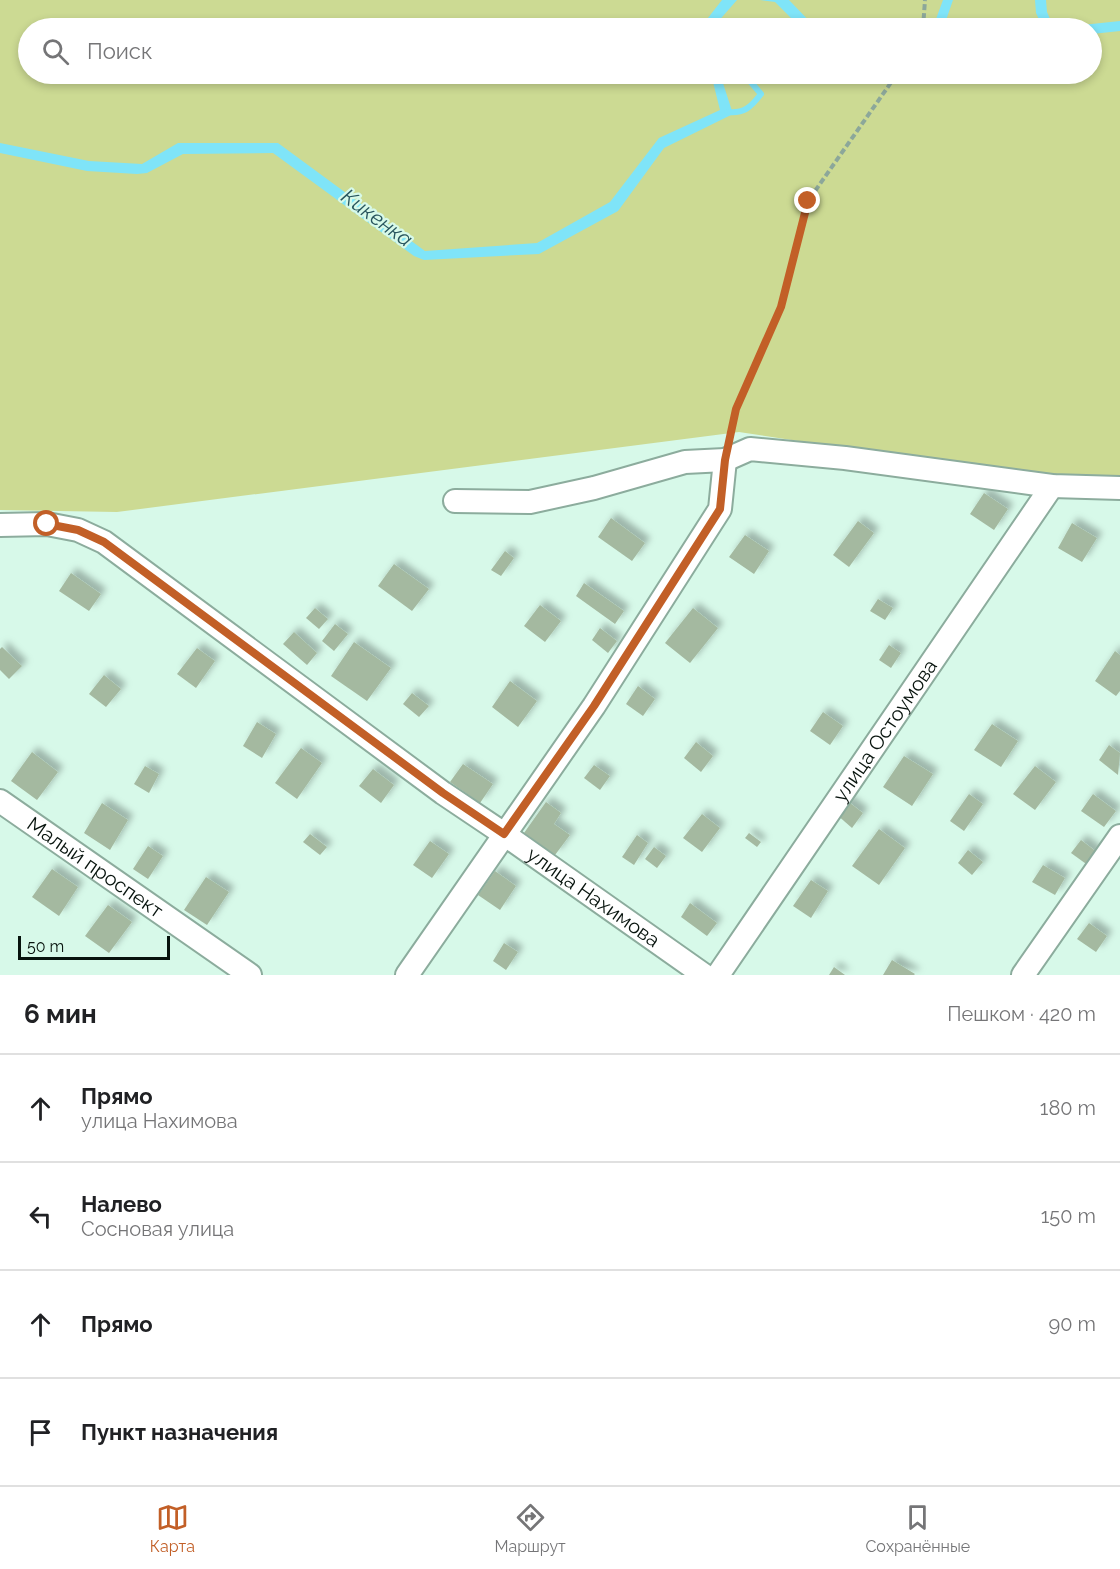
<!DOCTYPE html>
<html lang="ru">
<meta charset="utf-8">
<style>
body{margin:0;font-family:Raleway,sans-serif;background:#f6f6f6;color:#202124}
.scale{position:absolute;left:18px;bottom:15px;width:152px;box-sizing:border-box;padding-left:6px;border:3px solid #07130d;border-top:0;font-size:16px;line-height:21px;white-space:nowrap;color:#07130d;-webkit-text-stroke:4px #d7f9e9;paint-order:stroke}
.stop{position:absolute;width:18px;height:18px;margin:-14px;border:4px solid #c25f27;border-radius:50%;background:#fff}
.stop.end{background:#c25f27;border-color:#fff;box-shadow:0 2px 6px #0008}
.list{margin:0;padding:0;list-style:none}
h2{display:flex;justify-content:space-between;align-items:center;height:78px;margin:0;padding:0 24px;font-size:26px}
h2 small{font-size:20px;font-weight:400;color:#757577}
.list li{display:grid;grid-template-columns:39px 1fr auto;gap:18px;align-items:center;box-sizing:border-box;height:108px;padding:0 24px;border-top:2px solid #e0e0e0}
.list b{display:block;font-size:22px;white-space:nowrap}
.list p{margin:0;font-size:20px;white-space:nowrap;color:#757577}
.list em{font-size:20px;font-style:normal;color:#757577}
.icon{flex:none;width:33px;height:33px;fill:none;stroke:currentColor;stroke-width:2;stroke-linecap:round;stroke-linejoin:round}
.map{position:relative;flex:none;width:1120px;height:975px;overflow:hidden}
.search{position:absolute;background:#fff;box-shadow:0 3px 9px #0003;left:18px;right:18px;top:18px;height:66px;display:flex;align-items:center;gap:15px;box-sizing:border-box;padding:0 21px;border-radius:33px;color:#757577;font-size:22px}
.sheet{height:510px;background:#fff}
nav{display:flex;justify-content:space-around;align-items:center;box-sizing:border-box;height:84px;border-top:2px solid #e0e0e0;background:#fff;font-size:16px;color:#757577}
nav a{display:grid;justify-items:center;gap:3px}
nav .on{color:#c25f27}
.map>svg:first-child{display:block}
.green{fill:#ccda93;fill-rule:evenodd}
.water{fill:#7fe4f8}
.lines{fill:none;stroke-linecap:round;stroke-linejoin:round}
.stream{stroke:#7fe4f8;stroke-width:6}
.building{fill:#a4b9a0;filter:url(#shadow)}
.minor-casing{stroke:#8cac9d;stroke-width:26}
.path{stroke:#8ca79a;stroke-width:4;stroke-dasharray:6 3;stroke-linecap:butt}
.minor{stroke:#fff;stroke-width:22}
.route{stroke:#c25f27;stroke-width:8}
.labels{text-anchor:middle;stroke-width:4.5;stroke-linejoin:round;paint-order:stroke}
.street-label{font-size:20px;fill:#07130d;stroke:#d7f9e9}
.water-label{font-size:21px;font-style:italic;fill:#28555e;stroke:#d7f9e9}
</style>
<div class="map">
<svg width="1120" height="975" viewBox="0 0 1120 975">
<defs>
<filter id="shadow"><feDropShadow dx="5.5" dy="-5.5" stdDeviation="3" flood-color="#0004"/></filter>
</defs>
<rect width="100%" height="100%" fill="#d7f9e9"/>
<path class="green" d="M0,0H1120V482L1054,480L739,432L117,512L0,510ZM28,28H1092V74H28Z"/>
<g class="water">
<polygon points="722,0 737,0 716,24 716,28 705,28 704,23"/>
<polygon points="760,0 789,0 816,28 801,28 775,2"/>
<polygon points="943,0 953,0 944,26 938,28 912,28 936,19"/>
<polygon points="1035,0 1046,0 1047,12 1054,28 1120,21 1120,31 1092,34 1092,28 1043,28 1036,13"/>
<polygon points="711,74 720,74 733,114 664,148 618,211 539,254 424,260 414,256 273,153 183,154 147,173 137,174 87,171 0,153 0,143 89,161 142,164 178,143 278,143 425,251 537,243 610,202 659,138 720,110"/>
</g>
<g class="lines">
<path class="stream" d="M727,112C744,114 751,107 761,94L749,80L730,74"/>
</g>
<g class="building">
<polygon points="984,493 1008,509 994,530 970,514"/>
<polygon points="611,518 645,543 632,561 598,537"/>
<polygon points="858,521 874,533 849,567 833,555"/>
<polygon points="1072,523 1097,538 1082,562 1058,548"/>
<polygon points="745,535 769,551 754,574 729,557"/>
<polygon points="505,551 514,558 501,576 491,570"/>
<polygon points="394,564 429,589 412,611 378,586"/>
<polygon points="71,573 101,594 89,611 59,591"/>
<polygon points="584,583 624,611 615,624 576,596"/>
<polygon points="878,599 893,608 885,620 870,611"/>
<polygon points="540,605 561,621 545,642 524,626"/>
<polygon points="315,608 328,619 319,629 306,618"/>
<polygon points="693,608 718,628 690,663 665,643"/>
<polygon points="335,624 348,634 334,651 322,641"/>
<polygon points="600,628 617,641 608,653 592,640"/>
<polygon points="294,632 317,653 307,665 283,644"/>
<polygon points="354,642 391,668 367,701 331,676"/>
<polygon points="889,645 901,653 891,668 879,660"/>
<polygon points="2,647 22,666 9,679 0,670 0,649"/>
<polygon points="197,648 215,661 196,688 177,674"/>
<polygon points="1115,651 1120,655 1120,691 1116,696 1095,681"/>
<polygon points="104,675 121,689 106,707 89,694"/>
<polygon points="510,681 537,701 518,727 492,707"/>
<polygon points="638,686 655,699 643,716 626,704"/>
<polygon points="412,693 429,706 419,717 403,704"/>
<polygon points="823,712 843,726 830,745 810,731"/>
<polygon points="257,722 276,734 262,758 243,746"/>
<polygon points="992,724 1018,741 1001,767 974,750"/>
<polygon points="696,742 713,756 701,772 684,758"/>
<polygon points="1109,745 1120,753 1118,775 1099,760"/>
<polygon points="301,748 322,763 297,799 275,783"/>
<polygon points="32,752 58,772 37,800 11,781"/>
<polygon points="904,756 933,774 912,806 883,787"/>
<polygon points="463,764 493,784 480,803 450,782"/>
<polygon points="594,765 610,776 600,790 584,778"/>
<polygon points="145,766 159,774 149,793 134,784"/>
<polygon points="1035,766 1056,782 1035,810 1013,794"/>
<polygon points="373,769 394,785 381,803 359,786"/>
<polygon points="969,794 983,804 964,831 950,821"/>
<polygon points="1093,794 1116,811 1104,827 1081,811"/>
<polygon points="846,800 863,813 852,828 836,814"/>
<polygon points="546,802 561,813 554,824 570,835 555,855 524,833"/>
<polygon points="102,803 128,820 110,850 84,833"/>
<polygon points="702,814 720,828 702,852 683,838"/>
<polygon points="879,829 905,848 879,885 852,866"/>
<polygon points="749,833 761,842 757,847 745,838"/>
<polygon points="310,834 327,847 320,855 303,842"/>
<polygon points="637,835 648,843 634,865 622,857"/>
<polygon points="1081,840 1098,853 1089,866 1071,853"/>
<polygon points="430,841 449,854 432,878 413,865"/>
<polygon points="148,846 163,856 148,879 133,869"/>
<polygon points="654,847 666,856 657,868 645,859"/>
<polygon points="968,850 983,862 972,875 958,863"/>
<polygon points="1043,865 1065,878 1055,895 1032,882"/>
<polygon points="52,869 78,887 59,916 32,897"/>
<polygon points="495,871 516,886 500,910 478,895"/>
<polygon points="206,877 229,892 207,925 184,910"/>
<polygon points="811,880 828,891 811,918 793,906"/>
<polygon points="690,903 717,923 707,936 681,917"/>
<polygon points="108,905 132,922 109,953 85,936"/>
<polygon points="1089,923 1107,936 1096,952 1077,939"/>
<polygon points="504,943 518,952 506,970 493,961"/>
<polygon points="892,960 915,974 914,975 883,975"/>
<polygon points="834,967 845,975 829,975"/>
</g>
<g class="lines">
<defs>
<g id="minor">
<polyline points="455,501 530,502 594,488 685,462 725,460 750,449 845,458 1052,486 1120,488"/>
<path id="s1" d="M0,525L47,524L78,530L104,542L443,793L504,834L704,975"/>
<path id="s2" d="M0,801L250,975"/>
<polyline points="407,975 594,706 720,509 725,460"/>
<path id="s3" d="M718,975L1052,486"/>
<polyline points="1023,975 1120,836"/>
</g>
</defs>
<use href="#minor" class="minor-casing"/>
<g class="path">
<polyline points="923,28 925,0"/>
<polyline points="730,436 736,409 781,307 808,201 897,74"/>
</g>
<use href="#minor" class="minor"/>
</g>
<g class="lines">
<polyline class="route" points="47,524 78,530 104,542 443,793 504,834 594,706 720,509 725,460 736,409 781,307 808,201"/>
</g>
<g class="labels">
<g class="street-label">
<text dy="7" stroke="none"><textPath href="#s3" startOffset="296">улица Остоумова</textPath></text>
<text dy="7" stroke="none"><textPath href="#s2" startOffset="116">Малый проспект</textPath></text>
<text dy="7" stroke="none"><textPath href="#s1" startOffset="712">улица Нахимова</textPath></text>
</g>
<g class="water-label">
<text transform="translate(377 218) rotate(36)" y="7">Кикенка</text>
</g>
</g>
</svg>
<div class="scale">50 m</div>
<div class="stop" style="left:47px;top:524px"></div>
<div class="stop end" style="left:808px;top:201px"></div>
<div class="search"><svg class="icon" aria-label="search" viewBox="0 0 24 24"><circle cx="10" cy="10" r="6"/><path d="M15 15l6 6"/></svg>Поиск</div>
</div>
<section class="sheet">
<h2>6 мин<small>Пешком · 420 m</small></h2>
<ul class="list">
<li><svg class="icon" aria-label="ahead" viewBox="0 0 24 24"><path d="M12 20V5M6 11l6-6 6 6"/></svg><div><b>Прямо</b><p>улица Нахимова</p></div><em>180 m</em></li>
<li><svg class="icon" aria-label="left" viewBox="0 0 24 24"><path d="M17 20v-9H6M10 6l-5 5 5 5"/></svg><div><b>Налево</b><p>Сосновая улица</p></div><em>150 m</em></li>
<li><svg class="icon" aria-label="ahead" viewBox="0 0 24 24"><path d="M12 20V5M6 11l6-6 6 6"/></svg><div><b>Прямо</b></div><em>90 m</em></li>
<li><svg class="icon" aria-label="arrive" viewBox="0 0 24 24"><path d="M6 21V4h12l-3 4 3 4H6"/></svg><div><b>Пункт назначения</b></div></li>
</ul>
</section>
<nav>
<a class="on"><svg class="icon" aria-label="map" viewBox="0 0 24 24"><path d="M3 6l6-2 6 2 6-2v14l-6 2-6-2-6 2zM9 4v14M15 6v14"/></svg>Карта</a>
<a><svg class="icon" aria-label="directions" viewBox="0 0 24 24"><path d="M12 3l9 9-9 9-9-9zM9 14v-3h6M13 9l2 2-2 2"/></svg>Маршрут</a>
<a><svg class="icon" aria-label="saved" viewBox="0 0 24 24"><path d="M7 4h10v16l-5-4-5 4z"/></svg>Сохранённые</a>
</nav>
